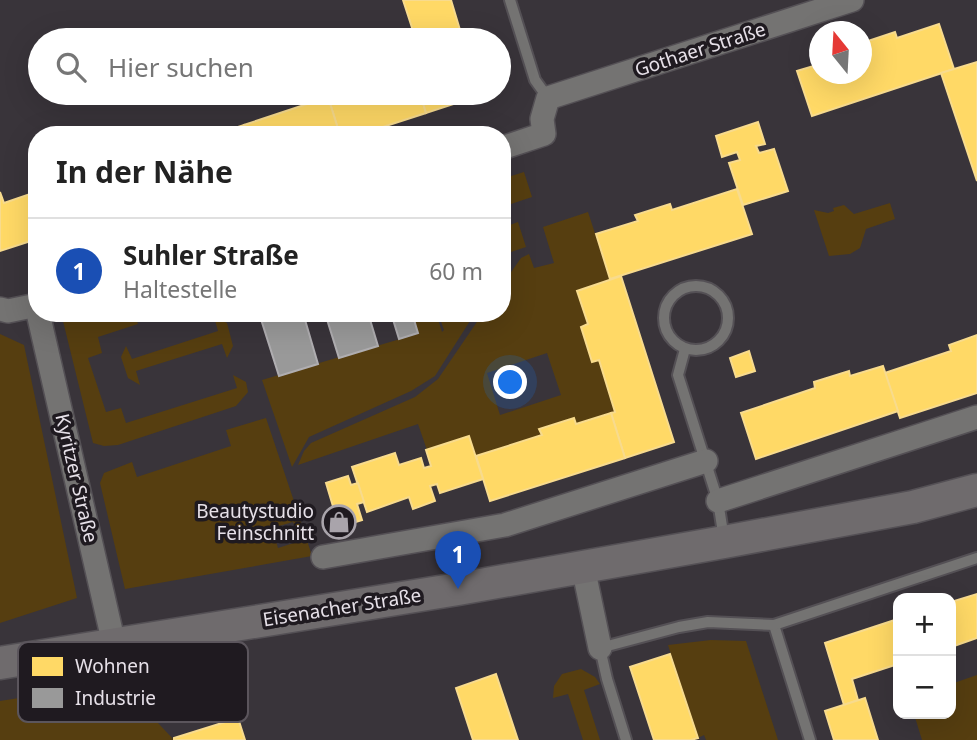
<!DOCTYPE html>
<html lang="de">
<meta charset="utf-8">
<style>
body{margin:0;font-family:"Noto Sans",sans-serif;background:#f6f6f6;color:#222}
.controls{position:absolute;right:21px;bottom:21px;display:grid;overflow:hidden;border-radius:14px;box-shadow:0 7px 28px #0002}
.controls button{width:63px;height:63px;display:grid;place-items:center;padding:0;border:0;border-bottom:2px solid #e0e0e0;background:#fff;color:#222;font:35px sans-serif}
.compass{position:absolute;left:809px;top:21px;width:63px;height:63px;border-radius:50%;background:#fff;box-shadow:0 7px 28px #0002;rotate:342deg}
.you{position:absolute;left:511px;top:383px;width:24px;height:24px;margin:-18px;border:5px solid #fff;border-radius:50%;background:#1a73e8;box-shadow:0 0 0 10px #1a73e833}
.badge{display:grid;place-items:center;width:46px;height:46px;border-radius:50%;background:#5f5c60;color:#fff;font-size:23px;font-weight:700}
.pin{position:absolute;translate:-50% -58px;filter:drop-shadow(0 2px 4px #0008)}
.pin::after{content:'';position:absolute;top:37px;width:24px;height:21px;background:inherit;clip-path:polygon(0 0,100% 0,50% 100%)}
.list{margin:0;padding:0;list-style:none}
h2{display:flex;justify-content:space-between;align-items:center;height:91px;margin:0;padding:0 28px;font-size:30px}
h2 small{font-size:23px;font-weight:400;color:#767676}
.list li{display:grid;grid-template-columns:46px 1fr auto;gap:21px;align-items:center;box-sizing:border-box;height:105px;padding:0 28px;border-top:2px solid #e0e0e0}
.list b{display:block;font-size:26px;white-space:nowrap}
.list p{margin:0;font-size:23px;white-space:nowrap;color:#767676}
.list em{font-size:23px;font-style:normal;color:#767676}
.icon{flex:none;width:38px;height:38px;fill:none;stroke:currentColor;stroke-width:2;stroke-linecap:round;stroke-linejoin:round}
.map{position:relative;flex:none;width:977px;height:740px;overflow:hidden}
.search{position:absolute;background:#fff;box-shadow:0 7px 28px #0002;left:28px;top:28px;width:483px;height:77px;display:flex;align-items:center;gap:18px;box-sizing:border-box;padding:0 24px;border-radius:38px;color:#767676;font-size:26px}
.panel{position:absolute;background:#fff;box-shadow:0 7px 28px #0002;left:28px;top:126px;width:483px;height:196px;border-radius:28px}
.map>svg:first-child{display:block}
.green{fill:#563e10;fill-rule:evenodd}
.homes{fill:#ffd966;stroke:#f8db8d;stroke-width:2}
.industry{fill:#999;stroke:#b0aeb1;stroke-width:2}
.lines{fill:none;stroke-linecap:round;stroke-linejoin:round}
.lane-casing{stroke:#545055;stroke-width:14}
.street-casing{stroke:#545055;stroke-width:26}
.secondary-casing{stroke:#545055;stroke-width:35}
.lane{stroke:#747372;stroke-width:10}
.street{stroke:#747372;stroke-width:23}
.secondary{stroke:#6f6b6d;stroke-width:32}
.labels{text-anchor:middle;stroke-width:7;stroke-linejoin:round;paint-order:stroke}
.street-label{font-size:19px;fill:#e6e0e8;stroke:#1f1a20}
.poi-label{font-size:19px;fill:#e6e0e8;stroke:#1f1a20;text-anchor:end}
.key{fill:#1f1a20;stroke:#5b555c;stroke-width:2}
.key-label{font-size:19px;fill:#e6e0e8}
</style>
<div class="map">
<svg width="977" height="740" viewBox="0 0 977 740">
<rect width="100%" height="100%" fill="#39343a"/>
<g class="green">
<polygon points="524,172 532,197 502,207 502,179"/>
<polygon points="890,203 895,219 866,229 860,248 850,254 829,256 814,210 828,213 834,211 833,208 844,205 854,214"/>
<path d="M588,212L610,279L577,291L588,324L581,327L592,361L599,360L615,412L576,424L573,418L540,429L542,435L476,456L469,436L427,450L418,424L298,465L304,451L311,443L415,397L438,379L483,313H502V285L521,258L529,254L534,268L554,263L543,227ZM547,353L561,395L500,415L487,373Z"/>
<polygon points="518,222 526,247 502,255 502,242 505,241 502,228"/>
<polygon points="61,313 83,313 86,320 106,313 134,313 138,324 98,337 102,353 88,358 106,412 121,408 126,423 237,388 233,375 246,382 248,392 236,406 118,445 104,446 93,443"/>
<polygon points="412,313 436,313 442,332 444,330 438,313 475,313 435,376 411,391 309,437 292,467 262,380 417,334"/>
<polygon points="214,317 227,323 233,346 227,358 222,344 136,371 140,385 128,378 121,357 126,346 132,359 218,331"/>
<polygon points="0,334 24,345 77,598 0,623"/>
<polygon points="266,418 302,525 295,527 293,522 272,528 278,548 300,541 298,535 305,534 312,556 125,589 100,483 104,473 132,462 137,477 231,446 226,430"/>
<polygon points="711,640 746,641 778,740 706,740 704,735 698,738 668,645"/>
<polygon points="581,669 595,677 600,684 584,690 600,740 583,740 568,694 553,698 554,686 562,674"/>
<polygon points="977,675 977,740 922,740 914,714 951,714 951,684"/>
<polygon points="145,678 158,723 174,740 0,740 0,701"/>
</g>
<g class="homes">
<polygon points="403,0 451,0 463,40 416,40"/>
<polygon points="939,24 954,69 812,116 797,71 820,64 820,74 862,74 862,43 895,32 897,38"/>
<polygon points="977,62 977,181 941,73"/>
<polygon points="342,93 420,93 426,113 358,135 340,135 328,97"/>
<polygon points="420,93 481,93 481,95 426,113"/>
<polygon points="328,97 340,135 247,135 244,125"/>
<polygon points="758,122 765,144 756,146 759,153 774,149 788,191 743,205 729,163 740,160 737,152 722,157 716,136"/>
<polygon points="244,125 247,135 213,135"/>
<polygon points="737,189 752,234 610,279 596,234 638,221 635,215 670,204 672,210"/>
<polygon points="0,192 4,203 33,193 37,206 37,239 0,251"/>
<polygon points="621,276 674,442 625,458 611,413 615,412 599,360 592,362 581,327 588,324 577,291"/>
<polygon points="977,335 977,393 900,418 885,373 951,351 949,345"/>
<polygon points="749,351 755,371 736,377 730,358"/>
<polygon points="883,366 898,411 756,459 741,413 815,388 814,382 849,371 850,376"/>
<polygon points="611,413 625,458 490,501 476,456 542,435 539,429 574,418 576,424"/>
<polygon points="469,436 483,479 440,493 437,484 430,486 435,501 413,509 409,497 367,512 352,467 395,453 399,465 421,458 424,468 431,466 426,450"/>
<polygon points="348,476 351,485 358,483 364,502 357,504 362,520 336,528 331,514 335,513 326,483"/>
<polygon points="977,594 977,638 951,647 951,602"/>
<polygon points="898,619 898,664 852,679 858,700 844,705 825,643"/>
<polygon points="670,654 698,738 691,740 654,740 630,667"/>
<polygon points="496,674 518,740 473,740 456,688"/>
<polygon points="865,698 878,740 834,740 825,711"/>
<polygon points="238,718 245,740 174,740 174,738"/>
</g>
<g class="industry">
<polygon points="259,313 303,313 318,364 279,376"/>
<polygon points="325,313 368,313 378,346 339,358"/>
<polygon points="391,313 412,313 418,333 399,339"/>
</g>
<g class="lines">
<defs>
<g id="lane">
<polyline points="510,0 535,80 548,98"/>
<circle cx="696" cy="318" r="32"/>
<polyline points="685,349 678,375 718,501 724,539"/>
<polyline points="774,625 810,740"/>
<polyline points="626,740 607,679 600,648 679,627 708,622 774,625 977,558"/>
</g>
<g id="street">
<polyline points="502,148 544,134 542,119 548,98 852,0"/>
<polyline points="0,309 8,311 37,305"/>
<polyline points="38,313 114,644"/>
<polyline points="718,501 977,417"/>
<polyline points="323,557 505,525 706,461"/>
<polyline points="583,567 600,648"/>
</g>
<polyline id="secondary" points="0,663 458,589 724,542 913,507 977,490"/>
</defs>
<use href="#lane" class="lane-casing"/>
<use href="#street" class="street-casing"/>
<use href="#secondary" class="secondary-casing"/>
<use href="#lane" class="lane"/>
<use href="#street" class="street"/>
<use href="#secondary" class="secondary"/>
</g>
<defs>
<symbol id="shop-ring" viewBox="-11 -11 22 22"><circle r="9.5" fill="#1f1a20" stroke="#a9a4ab" stroke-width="1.5"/><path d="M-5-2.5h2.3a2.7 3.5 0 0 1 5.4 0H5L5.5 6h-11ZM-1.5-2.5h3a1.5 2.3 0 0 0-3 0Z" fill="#a9a4ab"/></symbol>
</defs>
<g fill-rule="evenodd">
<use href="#shop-ring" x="320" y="503" width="38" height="38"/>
</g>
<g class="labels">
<g class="street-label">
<text transform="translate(700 49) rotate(-18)" y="7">Gothaer Straße</text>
<text transform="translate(77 478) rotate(77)" y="7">Kyritzer Straße</text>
<text transform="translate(342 607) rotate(-9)" y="7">Eisenacher Straße</text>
</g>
<g class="poi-label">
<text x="314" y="518">Beautystudio<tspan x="314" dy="22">Feinschnitt</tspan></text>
</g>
</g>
<rect x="18" y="642" width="230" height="80" rx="10" class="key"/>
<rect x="32" y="657" width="31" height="19" fill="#ffd966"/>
<rect x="32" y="688" width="31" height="20" fill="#999"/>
<g class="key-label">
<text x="75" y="673">Wohnen</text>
<text x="75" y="705">Industrie</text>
</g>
</svg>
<div class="controls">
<button>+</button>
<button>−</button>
</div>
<svg class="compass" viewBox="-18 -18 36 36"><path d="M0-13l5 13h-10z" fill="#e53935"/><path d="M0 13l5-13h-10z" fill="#767676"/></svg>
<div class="you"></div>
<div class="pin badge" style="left:458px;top:589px;background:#1a4fb4">1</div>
<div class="search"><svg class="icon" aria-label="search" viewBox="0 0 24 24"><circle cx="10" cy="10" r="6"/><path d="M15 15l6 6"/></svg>Hier suchen</div>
<section class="panel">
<h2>In der Nähe<small></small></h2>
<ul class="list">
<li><span class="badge" style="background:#1a4fb4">1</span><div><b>Suhler Straße</b><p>Haltestelle</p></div><em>60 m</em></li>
</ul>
</section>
</div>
